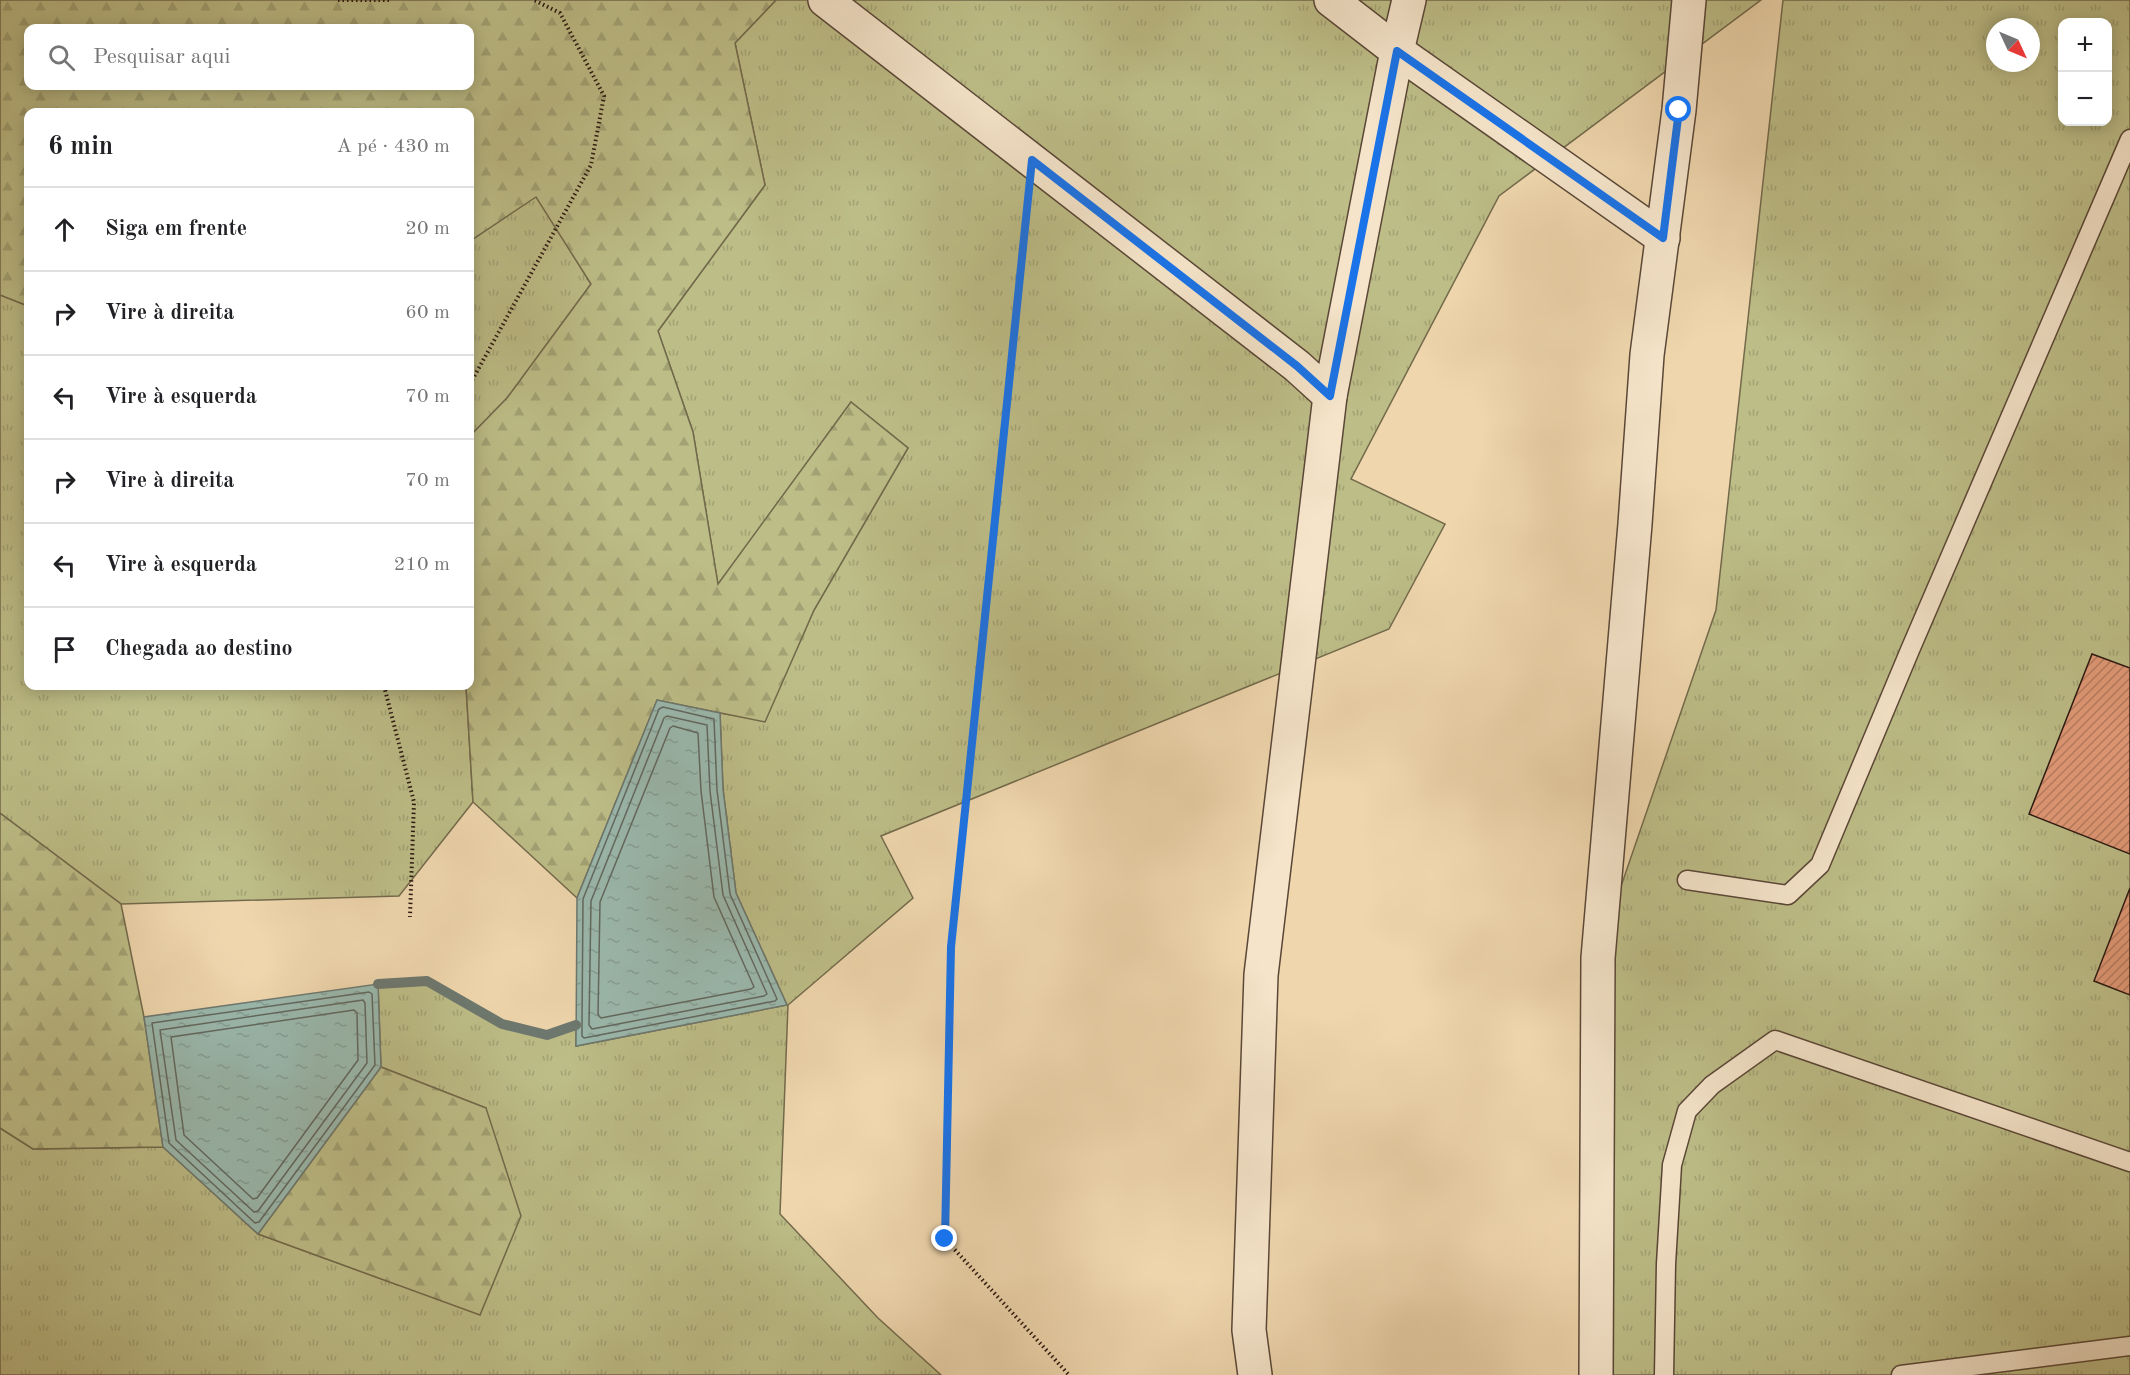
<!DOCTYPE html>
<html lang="pt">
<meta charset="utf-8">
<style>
body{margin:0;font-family:"Old Standard TT",serif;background:#f6f6f6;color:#202124}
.controls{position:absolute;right:18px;top:18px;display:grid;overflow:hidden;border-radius:12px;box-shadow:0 3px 15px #0003}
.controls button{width:54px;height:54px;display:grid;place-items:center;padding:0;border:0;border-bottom:2px solid #e0e0e0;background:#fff;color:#202124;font:30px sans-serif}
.compass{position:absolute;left:1986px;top:18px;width:54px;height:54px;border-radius:50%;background:#fff;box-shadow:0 3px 15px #0003;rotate:134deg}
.stop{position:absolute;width:18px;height:18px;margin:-14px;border:4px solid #1a73e8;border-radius:50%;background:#fff}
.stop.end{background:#1a73e8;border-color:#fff;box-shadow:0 2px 6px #0008}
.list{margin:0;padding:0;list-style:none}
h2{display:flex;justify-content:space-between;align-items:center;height:78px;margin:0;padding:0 24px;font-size:26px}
h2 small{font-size:20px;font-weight:400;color:#757577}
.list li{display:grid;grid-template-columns:39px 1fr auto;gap:18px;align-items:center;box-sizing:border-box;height:84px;padding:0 24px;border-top:2px solid #e0e0e0}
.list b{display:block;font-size:22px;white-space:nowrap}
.list em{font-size:20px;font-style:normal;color:#757577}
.icon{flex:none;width:33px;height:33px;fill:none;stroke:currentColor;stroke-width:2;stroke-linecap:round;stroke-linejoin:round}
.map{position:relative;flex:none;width:2130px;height:1375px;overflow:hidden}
.search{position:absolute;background:#fff;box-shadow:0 3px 15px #0003;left:24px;top:24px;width:450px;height:66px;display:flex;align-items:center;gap:15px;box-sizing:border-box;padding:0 21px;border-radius:12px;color:#757577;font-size:22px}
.panel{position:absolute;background:#fff;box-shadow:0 3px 15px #0003;left:24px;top:108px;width:450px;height:582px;border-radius:12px}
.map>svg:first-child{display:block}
.grass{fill:url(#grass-tufts);stroke:#736a4c;stroke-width:1.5;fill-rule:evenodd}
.forest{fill:url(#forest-firs);stroke:#736a4c;stroke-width:1.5;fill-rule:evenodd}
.water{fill:url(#water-ripples);stroke:#6d786f;stroke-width:1.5}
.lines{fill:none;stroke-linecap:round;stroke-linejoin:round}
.shore{stroke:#62685f;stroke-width:1.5}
.stream{stroke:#6d786f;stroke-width:10}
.building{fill:url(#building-hatch);stroke:#291710;stroke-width:1.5}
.lane-casing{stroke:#5a4737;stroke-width:21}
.street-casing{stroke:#5a4737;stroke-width:36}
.path{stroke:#291710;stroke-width:4;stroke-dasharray:1.5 3;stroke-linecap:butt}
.lane{stroke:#f5e4ca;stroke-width:18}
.street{stroke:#f5e4ca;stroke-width:33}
.route{stroke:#1a73e8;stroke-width:8}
</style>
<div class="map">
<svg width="2130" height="1375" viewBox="0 0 2130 1375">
<defs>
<pattern id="grass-tufts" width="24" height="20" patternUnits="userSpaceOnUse" patternTransform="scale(1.5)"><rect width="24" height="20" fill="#bdbd87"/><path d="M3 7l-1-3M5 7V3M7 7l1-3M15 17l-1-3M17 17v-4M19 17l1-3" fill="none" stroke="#a2a274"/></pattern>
<pattern id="forest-firs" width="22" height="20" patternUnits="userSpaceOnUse" patternTransform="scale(1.5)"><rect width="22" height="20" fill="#bdbd87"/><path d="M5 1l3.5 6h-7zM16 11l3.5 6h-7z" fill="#a2a274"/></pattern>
<pattern id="water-ripples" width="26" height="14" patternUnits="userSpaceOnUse" patternTransform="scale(1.5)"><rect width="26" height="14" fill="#9ab9ae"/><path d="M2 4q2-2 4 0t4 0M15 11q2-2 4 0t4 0" fill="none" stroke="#859e95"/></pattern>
<pattern id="building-hatch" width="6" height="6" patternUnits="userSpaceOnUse" patternTransform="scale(1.5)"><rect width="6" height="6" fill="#e39a78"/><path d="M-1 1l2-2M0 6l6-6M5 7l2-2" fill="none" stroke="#b87d61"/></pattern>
</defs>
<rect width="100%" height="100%" fill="#efd6ad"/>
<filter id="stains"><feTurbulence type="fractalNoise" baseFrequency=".00333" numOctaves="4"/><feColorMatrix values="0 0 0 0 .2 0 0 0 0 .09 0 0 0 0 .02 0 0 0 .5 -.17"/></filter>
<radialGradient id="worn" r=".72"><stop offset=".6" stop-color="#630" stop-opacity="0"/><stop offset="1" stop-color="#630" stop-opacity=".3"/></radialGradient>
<g class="grass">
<polygon points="776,0 1761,0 1499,196 1351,479 1445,524 1389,629 881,836 913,898 788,1005 780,1214 878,1318 941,1375 0,1375 0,1128 33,1149 163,1147 258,1234 398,1285 486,1108 381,1067 378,984 427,981 502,1024 547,1035 576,1025 576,1046 787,1005 736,893 723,789 720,713 765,721 814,610 908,448 851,402 718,585 693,432 658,331 765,185 735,43"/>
<path d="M1783,0H2130V1375H1609L1607,927L1716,610ZM2062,22H2108V122H2062ZM1995,27H2031V63H1995Z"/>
<polygon points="536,196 591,284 507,398 470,436 470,241"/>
<polygon points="0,295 28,306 28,686 466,686 473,802 399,896 121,904 0,813"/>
</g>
<g class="forest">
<path d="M0,0H776L735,43L765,185L658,331L693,432L718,584L851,402L908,448L814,610L765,722L657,700L577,898L473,802L466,686H470V436L507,398L591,284L536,197L470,241V112H28V306L0,295ZM28,28H470V86H28Z"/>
<polygon points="0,813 121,904 144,1017 163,1147 33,1149 0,1128"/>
<polygon points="381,1067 486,1108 521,1216 480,1315 258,1234"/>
</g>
<g class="water">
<polygon points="657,700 720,713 723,789 736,893 787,1005 576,1046 577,898"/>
<polygon points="378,984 381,1067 258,1234 163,1147 144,1017"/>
</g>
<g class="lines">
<g class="shore">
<polygon points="663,707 714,719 717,790 730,894 777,999 775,1001 584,1038 582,1036 582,1025 583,899 659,709"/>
<polygon points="667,716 707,725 710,791 723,895 767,994 764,996 592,1029 589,1025 591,901 664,718"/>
<polygon points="673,726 698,733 701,791 714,897 754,987 751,989 601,1018 598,1015 600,902 670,728"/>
<polygon points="369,992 372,994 375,1065 259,1222 255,1223 169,1143 152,1023"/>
<polygon points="363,1000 365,1003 367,1063 258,1211 254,1212 176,1140 160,1030"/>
<polygon points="354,1010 357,1013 358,1060 257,1198 253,1199 184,1135 171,1037"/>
</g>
<polyline class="stream" points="378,984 427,981 502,1024 547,1035 576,1025"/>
</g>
<g class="building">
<polygon points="2092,654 2130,668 2130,854 2029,814"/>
<polygon points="2130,888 2130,995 2094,981"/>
</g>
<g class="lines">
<defs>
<g id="lane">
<polyline points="1687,880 1788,895 1820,865 1910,650 2130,139"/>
<polyline points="1664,1375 1666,1264 1672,1165 1687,1111 1712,1085 1775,1040 2130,1162"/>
<polyline points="1901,1375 2130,1346"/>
</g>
<g id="street">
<polyline points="825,0 1297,366 1330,396 1397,51 1409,0"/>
<polyline points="1331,0 1397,51 1663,238"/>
<polyline points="1255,1375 1249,1330 1261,975 1330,396"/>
<polyline points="1596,1375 1598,958 1635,524 1647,355 1679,110 1689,0"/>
</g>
</defs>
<use href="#lane" class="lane-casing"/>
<use href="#street" class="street-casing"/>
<g class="path">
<polyline points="338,0 389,0"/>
<polyline points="1028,200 951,947 945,1239 1069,1375"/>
<polyline points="470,384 591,165 604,96 560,13 534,0"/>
<polyline points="384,686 414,802 410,917"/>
</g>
<use href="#lane" class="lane"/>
<use href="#street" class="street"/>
</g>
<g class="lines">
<polyline class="route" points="945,1239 951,947 1032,160 1297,366 1330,396 1397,51 1663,238 1679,110"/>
</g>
<rect width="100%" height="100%" filter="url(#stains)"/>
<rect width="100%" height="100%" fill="url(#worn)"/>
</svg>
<div class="controls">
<button>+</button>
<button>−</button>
</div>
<svg class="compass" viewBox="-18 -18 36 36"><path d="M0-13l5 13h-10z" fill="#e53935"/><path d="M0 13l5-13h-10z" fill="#757577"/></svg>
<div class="stop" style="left:1679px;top:110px"></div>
<div class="stop end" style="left:945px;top:1239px"></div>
<div class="search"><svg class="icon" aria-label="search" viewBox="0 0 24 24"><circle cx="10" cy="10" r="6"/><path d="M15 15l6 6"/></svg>Pesquisar aqui</div>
<section class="panel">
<h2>6 min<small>A pé · 430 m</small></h2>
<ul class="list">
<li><svg class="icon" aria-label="ahead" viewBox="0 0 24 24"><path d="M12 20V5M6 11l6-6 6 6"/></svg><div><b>Siga em frente</b></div><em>20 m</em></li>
<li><svg class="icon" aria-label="right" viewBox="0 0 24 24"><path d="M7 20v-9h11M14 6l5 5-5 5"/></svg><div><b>Vire à direita</b></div><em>60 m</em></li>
<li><svg class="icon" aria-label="left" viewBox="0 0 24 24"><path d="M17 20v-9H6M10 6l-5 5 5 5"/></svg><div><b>Vire à esquerda</b></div><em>70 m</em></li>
<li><svg class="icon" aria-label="right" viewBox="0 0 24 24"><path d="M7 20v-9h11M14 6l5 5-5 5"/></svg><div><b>Vire à direita</b></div><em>70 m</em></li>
<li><svg class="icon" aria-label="left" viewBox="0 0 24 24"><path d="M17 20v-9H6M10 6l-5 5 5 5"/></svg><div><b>Vire à esquerda</b></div><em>210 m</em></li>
<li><svg class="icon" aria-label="arrive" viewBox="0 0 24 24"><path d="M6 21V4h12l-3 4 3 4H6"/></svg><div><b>Chegada ao destino</b></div></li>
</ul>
</section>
</div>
